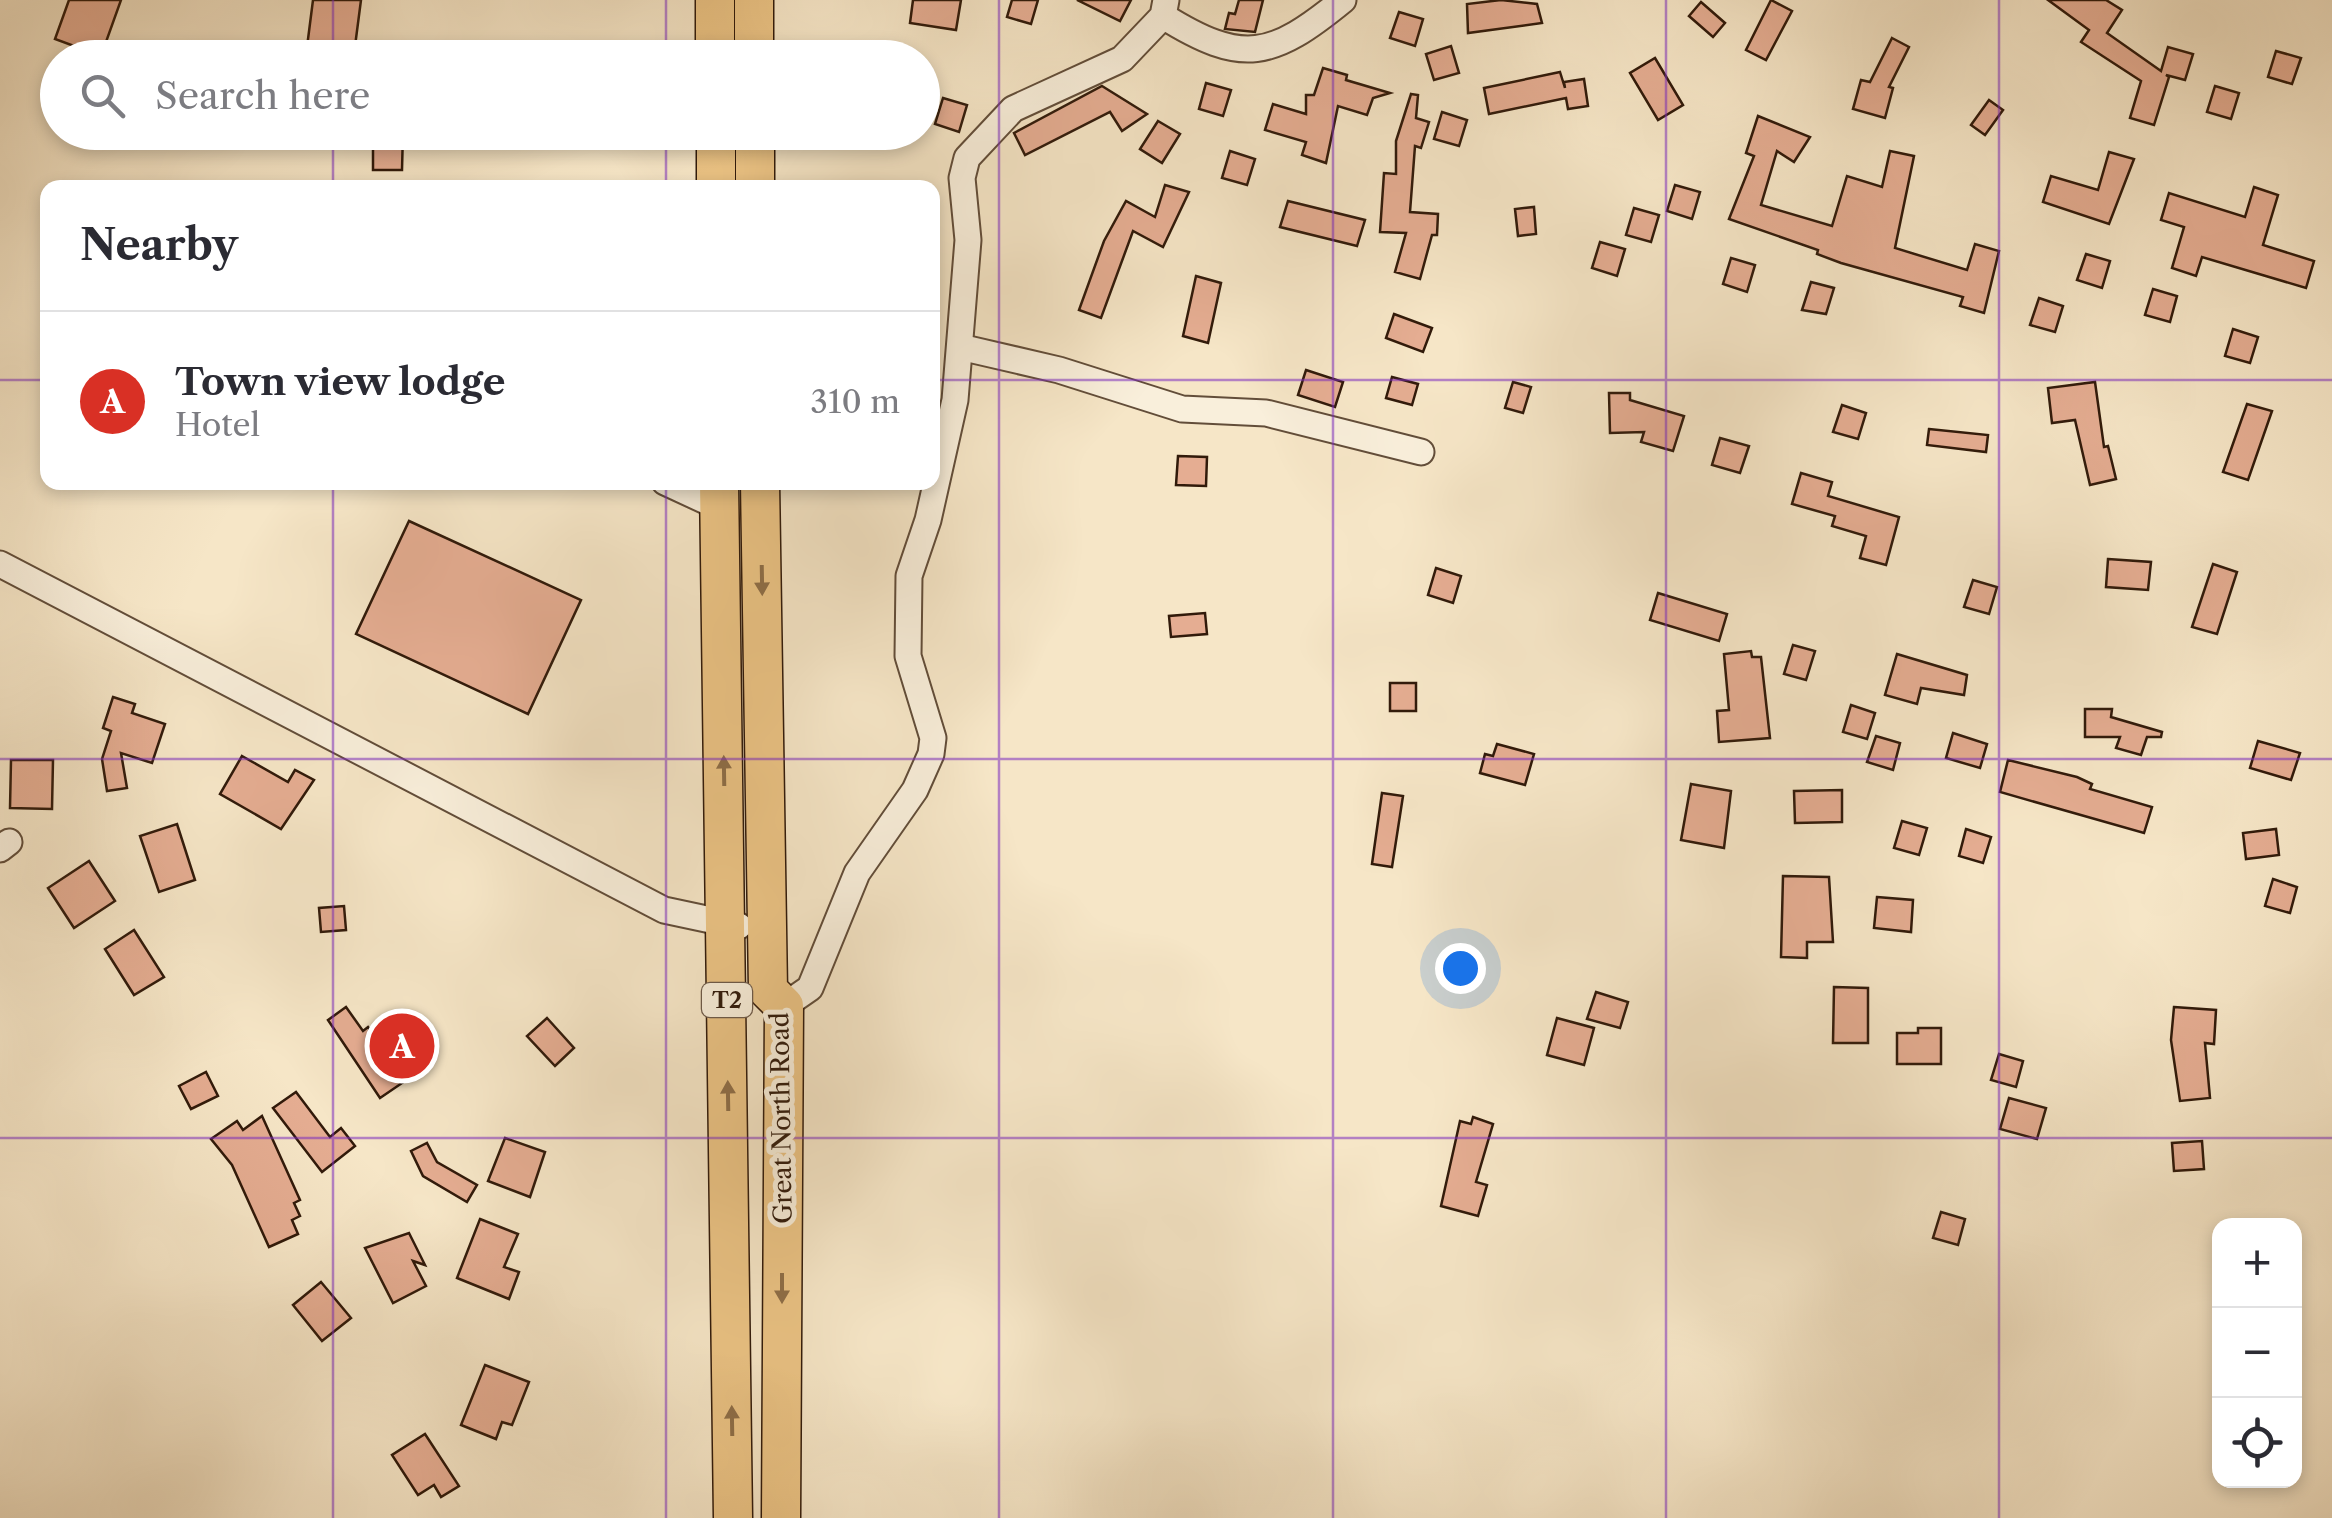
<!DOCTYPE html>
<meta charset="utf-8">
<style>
body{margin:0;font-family:"Libre Caslon Text",serif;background:#f2f2f3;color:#2b2b33}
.controls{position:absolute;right:30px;bottom:30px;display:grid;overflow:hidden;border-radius:20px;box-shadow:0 5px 15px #0003}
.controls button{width:90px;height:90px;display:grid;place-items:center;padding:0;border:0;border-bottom:2px solid #e1e1e2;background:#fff;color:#2b2b33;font:50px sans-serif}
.you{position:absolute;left:1460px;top:968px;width:35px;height:35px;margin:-25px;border:8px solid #fff;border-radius:50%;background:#1a73e8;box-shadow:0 0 0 15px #1a73e833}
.badge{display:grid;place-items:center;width:65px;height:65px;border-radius:50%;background:#d93025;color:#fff;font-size:32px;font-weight:700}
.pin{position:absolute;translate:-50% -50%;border:5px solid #fff;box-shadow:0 2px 10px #0006}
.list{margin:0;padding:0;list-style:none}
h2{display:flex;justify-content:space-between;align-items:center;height:130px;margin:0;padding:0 40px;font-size:42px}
h2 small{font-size:32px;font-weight:400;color:#7c7c81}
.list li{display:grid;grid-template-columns:65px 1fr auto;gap:30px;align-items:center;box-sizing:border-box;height:180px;padding:0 40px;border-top:2px solid #e1e1e2}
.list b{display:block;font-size:38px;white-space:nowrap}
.list p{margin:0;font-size:32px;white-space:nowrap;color:#7c7c81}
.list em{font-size:32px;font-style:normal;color:#7c7c81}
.icon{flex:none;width:55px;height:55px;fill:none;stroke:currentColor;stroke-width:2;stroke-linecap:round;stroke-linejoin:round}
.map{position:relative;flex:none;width:2332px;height:1518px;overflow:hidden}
.search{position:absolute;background:#fff;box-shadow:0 5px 15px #0003;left:40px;top:40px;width:900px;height:110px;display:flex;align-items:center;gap:25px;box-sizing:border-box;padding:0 35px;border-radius:55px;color:#7c7c81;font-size:38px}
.panel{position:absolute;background:#fff;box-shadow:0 5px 15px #0003;left:40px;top:180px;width:900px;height:310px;border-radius:20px}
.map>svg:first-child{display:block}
.building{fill:#e5ad92;stroke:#311a0a;stroke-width:2.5}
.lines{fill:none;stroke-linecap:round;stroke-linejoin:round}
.minor-casing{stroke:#624d39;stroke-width:29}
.highway-casing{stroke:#311a0a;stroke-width:41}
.minor{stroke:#f9efdb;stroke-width:25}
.highway{stroke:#ebc384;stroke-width:38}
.oneway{fill:#8e6e47}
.grid{fill:none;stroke:#7b2cbf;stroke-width:2.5;stroke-opacity:0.55}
.labels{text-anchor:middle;stroke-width:10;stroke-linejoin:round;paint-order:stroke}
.shield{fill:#f9efdb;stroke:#6d5a49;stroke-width:2.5}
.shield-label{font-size:22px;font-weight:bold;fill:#311a0a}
.street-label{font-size:25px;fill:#311a0a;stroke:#f9efdb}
</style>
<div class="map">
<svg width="2332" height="1518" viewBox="0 0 2332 1518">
<rect width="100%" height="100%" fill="#f6e6c7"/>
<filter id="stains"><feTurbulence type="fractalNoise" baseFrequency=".002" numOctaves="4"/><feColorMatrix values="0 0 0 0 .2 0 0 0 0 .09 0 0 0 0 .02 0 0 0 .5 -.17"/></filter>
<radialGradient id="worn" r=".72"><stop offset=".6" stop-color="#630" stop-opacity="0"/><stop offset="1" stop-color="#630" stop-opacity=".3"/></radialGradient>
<g class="building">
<polygon points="69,0 121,0 101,56 55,39"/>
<polygon points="313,0 361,0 354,54 307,47"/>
<polygon points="913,0 961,0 956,30 910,23"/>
<polygon points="1012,0 1038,0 1031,24 1007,17"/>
<polygon points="1077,0 1131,0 1120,21"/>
<polygon points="1239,0 1263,0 1255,32 1225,29 1229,13 1235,14"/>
<polygon points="1501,0 1537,4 1542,23 1468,33 1467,4"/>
<polygon points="1771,0 1792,11 1766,60 1746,50"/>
<polygon points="2048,0 2106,0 2122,10 2107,33 2161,71 2168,47 2193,54 2185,80 2166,75 2169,77 2154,125 2130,118 2141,81 2081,42 2089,30"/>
<polygon points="1701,2 1725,23 1713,37 1689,16"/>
<polygon points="1399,12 1423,19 1415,46 1390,38"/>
<polygon points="1892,38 1909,47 1889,87 1893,88 1885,118 1853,109 1861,80 1870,82"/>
<polygon points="1451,46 1459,73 1434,80 1426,54"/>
<polygon points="2276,51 2301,58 2292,84 2268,77"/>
<polygon points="1655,58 1683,105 1658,120 1630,73"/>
<polygon points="1323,68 1347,75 1346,80 1390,93 1373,98 1367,115 1338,106 1326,163 1302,155 1306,142 1265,130 1273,104 1306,114 1306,95 1314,95"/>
<polygon points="1560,72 1565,88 1564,82 1584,79 1588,106 1568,109 1566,98 1489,114 1484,88"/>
<polygon points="1206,83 1231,90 1223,116 1199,109"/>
<polygon points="1102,86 1147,114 1122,131 1110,112 1025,155 1014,133"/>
<polygon points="2215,86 2239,93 2231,119 2207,112"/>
<polygon points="1411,94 1418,95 1416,118 1429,122 1421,148 1415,146 1410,212 1438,214 1437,235 1432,235 1420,279 1395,272 1406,233 1380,232 1384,173 1396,174 1396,141"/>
<polygon points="943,98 967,105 959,132 935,124"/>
<polygon points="1989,100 2003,110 1985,135 1971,125"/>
<polygon points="1442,112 1467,120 1459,146 1434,139"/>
<polygon points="1758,116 1810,137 1794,162 1777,151 1761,205 1832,226 1847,176 1882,187 1890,151 1914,156 1895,248 1967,270 1975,244 1999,251 1984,313 1960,306 1963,297 1841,263 1817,254 1818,250 1729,219 1754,156 1746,153"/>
<polygon points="1158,121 1180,134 1162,163 1140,149"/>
<polygon points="373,132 403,132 402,170 373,170"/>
<polygon points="1230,151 1255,159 1247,185 1222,178"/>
<polygon points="2109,152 2134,159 2109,224 2043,202 2051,176 2098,190"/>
<polygon points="1165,185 1189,192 1163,247 1133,231 1101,318 1079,310 1104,241 1126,201 1155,217"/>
<polygon points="1675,185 1700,192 1692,219 1667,211"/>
<polygon points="2254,187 2278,195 2263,245 2314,261 2306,288 2202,257 2196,276 2172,268 2184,227 2161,220 2169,193 2245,217"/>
<polygon points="1288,201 1365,220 1357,246 1280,227"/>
<polygon points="1534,207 1536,234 1518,236 1515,209"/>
<polygon points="1634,208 1659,215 1651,242 1626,235"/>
<polygon points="1600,242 1625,249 1617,276 1592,268"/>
<polygon points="2086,254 2110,261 2102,288 2077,280"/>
<polygon points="1731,258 1755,265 1747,292 1723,284"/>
<polygon points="1196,276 1221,283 1208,343 1183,336"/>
<polygon points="1811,282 1834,288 1826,314 1802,310"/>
<polygon points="2153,289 2177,296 2170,322 2145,315"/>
<polygon points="2039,298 2063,306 2055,332 2030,325"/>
<polygon points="1394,314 1432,328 1423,352 1386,338"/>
<polygon points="2233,329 2258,337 2250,363 2225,356"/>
<polygon points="1306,370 1343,382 1335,407 1298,395"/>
<polygon points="1392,377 1418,384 1412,405 1386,398"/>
<polygon points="1513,382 1531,387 1523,413 1505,408"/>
<polygon points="2095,382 2104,447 2108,446 2116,479 2090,485 2075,420 2052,423 2048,388"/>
<polygon points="1609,393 1630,393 1630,400 1684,416 1673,451 1641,442 1644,432 1610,433"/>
<polygon points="2247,404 2272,411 2248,480 2223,472"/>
<polygon points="1842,405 1866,413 1858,439 1833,432"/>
<polygon points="1929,429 1988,435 1986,452 1927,445"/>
<polygon points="1720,438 1749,446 1740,473 1712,465"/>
<polygon points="1178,456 1207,457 1206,486 1176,485"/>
<polygon points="1801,473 1832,482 1828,496 1899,517 1886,565 1860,558 1866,536 1832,526 1835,516 1792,504"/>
<polygon points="409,521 581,600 528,714 356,634"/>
<polygon points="2108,559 2151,562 2148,590 2106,587"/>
<polygon points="2213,564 2237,572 2217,634 2192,627"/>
<polygon points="1436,568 1461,576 1453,603 1428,595"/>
<polygon points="1973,580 1997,587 1989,614 1964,607"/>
<polygon points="1658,593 1727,614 1719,641 1650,620"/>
<polygon points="1205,613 1207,634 1171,637 1169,616"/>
<polygon points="1793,645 1815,651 1806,680 1784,674"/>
<polygon points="1751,651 1752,657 1761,657 1770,738 1719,742 1717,711 1729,710 1724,654"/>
<polygon points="1897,654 1967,675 1964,695 1921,688 1917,704 1885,695"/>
<rect x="1390" y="683" width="26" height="28"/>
<polygon points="113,697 135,704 132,713 165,724 152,763 121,753 127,788 107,791 102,759 111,731 103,728"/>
<polygon points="1851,705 1875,713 1867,739 1843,732"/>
<polygon points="2085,709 2112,709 2111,717 2162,732 2161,737 2147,737 2141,755 2116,748 2120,737 2085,737"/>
<polygon points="1953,733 1987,744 1980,768 1946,758"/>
<polygon points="1876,736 1900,743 1893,770 1867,762"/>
<polygon points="2258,741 2300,753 2291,780 2250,768"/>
<polygon points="1497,744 1534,754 1525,785 1480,773 1485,754 1493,756"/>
<polygon points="242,756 288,782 295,770 314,780 281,829 220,794"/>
<polygon points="11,760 53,760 52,809 10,808"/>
<polygon points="2008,760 2077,777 2092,784 2090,789 2152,807 2144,833 2000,792"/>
<polygon points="1691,784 1731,791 1724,848 1681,840"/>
<polygon points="1842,790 1842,822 1795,823 1794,791"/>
<polygon points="1382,793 1403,796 1392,867 1372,864"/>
<polygon points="1902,821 1927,828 1919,855 1894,848"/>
<polygon points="177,824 195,880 159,892 140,836"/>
<polygon points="1966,829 1991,837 1983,863 1959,856"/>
<polygon points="2276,829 2279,855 2246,859 2243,833"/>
<polygon points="89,861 115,901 74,928 48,888"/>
<polygon points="1783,876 1829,877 1833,942 1807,942 1807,958 1781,957"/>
<polygon points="2273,879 2297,887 2290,913 2265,906"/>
<polygon points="1877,897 1913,900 1911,932 1874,928"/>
<polygon points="344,906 346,930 321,932 319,908"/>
<polygon points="134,930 164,977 134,995 105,949"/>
<polygon points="1834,987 1868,988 1868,1043 1833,1043"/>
<polygon points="1596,992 1628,1002 1620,1028 1587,1019"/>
<polygon points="346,1007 363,1031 368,1027 405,1081 380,1098 328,1020"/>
<polygon points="2174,1007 2216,1010 2214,1044 2205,1043 2210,1098 2180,1101 2171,1040"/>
<polygon points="547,1018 574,1048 555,1066 527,1036"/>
<polygon points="1557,1018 1594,1028 1584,1065 1547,1055"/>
<polygon points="1918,1028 1941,1028 1941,1064 1897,1064 1897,1033 1918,1033"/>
<polygon points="1999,1054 2023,1061 2016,1087 1991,1080"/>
<polygon points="206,1072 218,1096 191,1109 179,1086"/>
<polygon points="296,1092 330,1137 341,1128 355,1146 322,1172 273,1108"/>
<polygon points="2009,1098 2046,1108 2037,1139 2000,1129"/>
<polygon points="262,1116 300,1200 294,1203 300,1216 292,1220 298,1234 269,1247 232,1165 211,1139 237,1121 243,1130"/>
<polygon points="1473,1117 1493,1124 1476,1182 1487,1185 1478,1216 1441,1206 1460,1121 1471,1124"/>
<polygon points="505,1138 545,1152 530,1197 488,1181"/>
<polygon points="2202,1141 2204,1169 2174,1171 2172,1143"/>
<polygon points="427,1143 437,1162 477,1185 467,1202 423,1176 411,1151"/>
<polygon points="1941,1212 1965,1219 1958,1245 1933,1238"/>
<polygon points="480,1219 518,1234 504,1267 519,1272 509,1299 457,1278"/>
<polygon points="409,1233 425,1265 413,1261 426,1286 393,1303 365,1248"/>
<polygon points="321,1282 351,1318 322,1341 293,1305"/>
<polygon points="485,1365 529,1382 512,1425 502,1422 496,1439 461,1425"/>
<polygon points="425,1434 459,1486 441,1497 434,1485 418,1495 392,1455"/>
</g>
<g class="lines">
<defs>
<g id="minor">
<path d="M1163,16C1243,66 1272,58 1343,0"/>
<polyline points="960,347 1059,370 1182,409 1266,413 1421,452"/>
<polyline points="665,482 719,507"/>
<polyline points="0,564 664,910 739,926"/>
<polyline points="0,849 9,842"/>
<polyline points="784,1006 810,988 857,873 915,790 931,754 933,738 908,656 909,576 928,520 955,400 968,240 962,178 967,158 1013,109 1122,59 1163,16 1166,0"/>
</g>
<g id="highway">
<polyline points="715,0 715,58"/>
<polyline points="754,0 754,58"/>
<polyline points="716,132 716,188"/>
<polyline points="755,132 755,188"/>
<polyline points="719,482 733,1518"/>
<polyline points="760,482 768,990 784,1006 781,1518"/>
</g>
</defs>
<use href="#minor" class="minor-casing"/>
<use href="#highway" class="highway-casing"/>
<use href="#minor" class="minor"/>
<use href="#highway" class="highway"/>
</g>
<defs><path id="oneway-solid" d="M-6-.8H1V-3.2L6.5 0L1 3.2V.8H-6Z" transform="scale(2.5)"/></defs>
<g class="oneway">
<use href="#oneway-solid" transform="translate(762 580) rotate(89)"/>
<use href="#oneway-solid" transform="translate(724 771) rotate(-91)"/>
<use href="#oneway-solid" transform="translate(728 1096) rotate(-91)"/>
<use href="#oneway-solid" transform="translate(782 1288) rotate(90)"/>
<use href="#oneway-solid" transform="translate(732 1421) rotate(-91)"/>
</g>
<path class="grid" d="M333,0V58M666,0V58M999,0V1518M1333,0V1518M1666,0V1518M1999,0V1518M333,132V188M666,132V188M0,380H48M932,380H2332M333,482V1518M666,482V1518M0,759H2332M0,1138H2332"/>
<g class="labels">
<rect class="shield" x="702" y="983" width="50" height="34" rx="8"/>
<g class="shield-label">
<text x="727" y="1008">T2</text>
</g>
<g class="street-label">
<text transform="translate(781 1118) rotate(-91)" y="9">Great North Road</text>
</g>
</g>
<rect width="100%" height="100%" filter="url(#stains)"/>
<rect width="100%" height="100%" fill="url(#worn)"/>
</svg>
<div class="controls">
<button>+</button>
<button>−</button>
<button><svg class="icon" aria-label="locate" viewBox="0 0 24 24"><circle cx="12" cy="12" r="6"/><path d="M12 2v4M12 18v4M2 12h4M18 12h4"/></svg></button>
</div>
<div class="you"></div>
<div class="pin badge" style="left:402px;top:1046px">A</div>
<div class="search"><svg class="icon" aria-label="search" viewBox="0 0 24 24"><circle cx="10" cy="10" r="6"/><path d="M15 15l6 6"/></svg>Search here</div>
<section class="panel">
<h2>Nearby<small></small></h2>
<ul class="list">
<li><span class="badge">A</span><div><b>Town view lodge</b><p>Hotel</p></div><em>310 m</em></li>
</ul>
</section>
</div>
